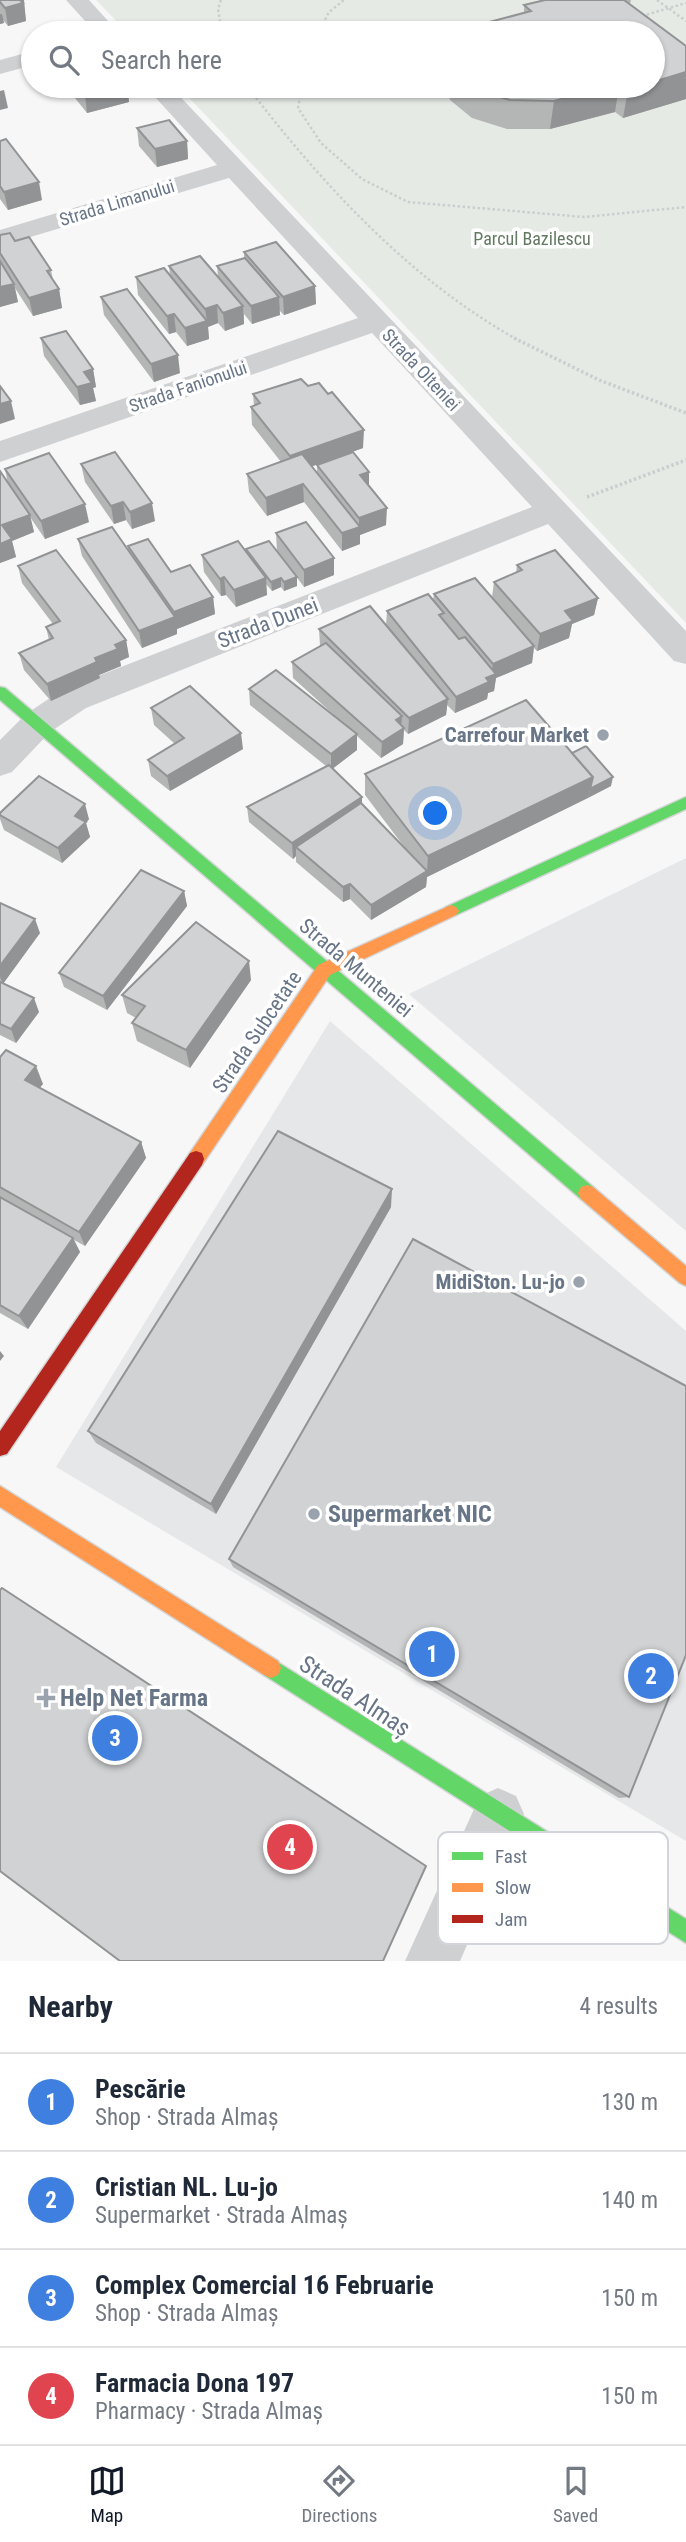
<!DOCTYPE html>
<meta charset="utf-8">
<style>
body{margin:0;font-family:"Roboto Condensed",sans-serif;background:#f2f2f3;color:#1f2937}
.you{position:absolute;left:436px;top:814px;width:24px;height:24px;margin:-18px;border:5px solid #fff;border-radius:50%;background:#1a73e8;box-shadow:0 0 0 10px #1a73e833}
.badge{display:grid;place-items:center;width:46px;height:46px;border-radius:50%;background:#111827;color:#fff;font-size:23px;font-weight:700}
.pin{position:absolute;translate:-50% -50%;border:4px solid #fff;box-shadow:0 2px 7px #0006}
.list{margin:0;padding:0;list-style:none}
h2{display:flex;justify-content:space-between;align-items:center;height:91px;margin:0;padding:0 28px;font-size:30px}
h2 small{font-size:23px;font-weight:400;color:#747a83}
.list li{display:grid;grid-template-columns:46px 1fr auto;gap:21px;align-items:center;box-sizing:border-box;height:98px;padding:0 28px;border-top:2px solid #e0e1e3}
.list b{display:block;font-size:26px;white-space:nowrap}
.list p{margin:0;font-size:23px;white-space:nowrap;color:#747a83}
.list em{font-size:23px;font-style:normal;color:#747a83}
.icon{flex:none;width:38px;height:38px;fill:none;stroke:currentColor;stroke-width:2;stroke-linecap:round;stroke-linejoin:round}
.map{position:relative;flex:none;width:686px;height:1961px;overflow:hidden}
.search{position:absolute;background:#fff;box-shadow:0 2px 5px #0004;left:21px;right:21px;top:21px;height:77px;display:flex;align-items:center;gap:18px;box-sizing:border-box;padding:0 24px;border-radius:38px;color:#747a83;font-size:26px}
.sheet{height:483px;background:#fff}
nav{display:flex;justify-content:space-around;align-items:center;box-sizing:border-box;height:98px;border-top:2px solid #e0e1e3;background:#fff;font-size:19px;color:#747a83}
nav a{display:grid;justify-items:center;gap:4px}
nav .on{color:#111827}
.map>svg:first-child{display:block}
.built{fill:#e6e7e8}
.green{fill:#e6eae5}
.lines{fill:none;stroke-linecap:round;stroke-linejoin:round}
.fast-casing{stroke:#d4d5d6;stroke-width:3}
.slow-casing{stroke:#d4d5d6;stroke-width:3}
.jam-casing{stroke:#d4d5d6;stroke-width:3}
.path-far1{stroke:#cccdce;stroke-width:2.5;stroke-dasharray:2.5 2.5;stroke-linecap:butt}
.path{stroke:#cccdce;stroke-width:3.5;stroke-dasharray:2.5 2.5;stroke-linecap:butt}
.street{fill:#cfd0d2;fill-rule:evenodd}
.fast{fill:#63d668;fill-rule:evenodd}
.slow{fill:#ff974d;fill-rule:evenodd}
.jam{fill:#b3261e;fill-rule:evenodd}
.wall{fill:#b4b5b5}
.shaded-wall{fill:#929394}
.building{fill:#d1d2d3;stroke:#929394;stroke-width:2}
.poi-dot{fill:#9aa2ae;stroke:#fff;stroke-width:2.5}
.labels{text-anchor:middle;stroke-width:7;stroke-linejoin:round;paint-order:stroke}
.far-street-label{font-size:18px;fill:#687587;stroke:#fff}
.far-park-label{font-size:18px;fill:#647962;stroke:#fff}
.street-label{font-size:21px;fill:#687587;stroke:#fff}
.poi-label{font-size:21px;font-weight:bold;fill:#687587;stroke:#fff;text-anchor:end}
.near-poi-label{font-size:24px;font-weight:bold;fill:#687587;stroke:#fff;text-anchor:start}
.near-street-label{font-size:24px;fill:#687587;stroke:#fff}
.key{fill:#fff;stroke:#d2d6db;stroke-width:2}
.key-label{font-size:19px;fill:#687587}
</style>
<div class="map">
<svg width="686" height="1961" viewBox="0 0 686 1961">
<rect width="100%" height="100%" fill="#f7f7f7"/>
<g class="built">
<polygon points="686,858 686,1231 409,994"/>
<polygon points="330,1021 686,1331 686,1841 56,1467"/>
</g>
<polygon class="green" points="96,0 686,0 686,623 178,86 653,86 653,33 128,33"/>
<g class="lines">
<defs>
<g id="fast">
<polygon points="0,687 5,688 593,1187 596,1193 593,1199 587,1201 581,1199 0,700"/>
<polygon points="686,797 686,809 456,915 446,915 443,911 446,907"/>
<polygon points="271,1658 686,1919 686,1943 264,1675 261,1668 264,1661"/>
</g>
<g id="slow">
<polygon points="451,905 456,907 459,911 456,915 330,975 202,1165 196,1167 190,1165 188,1159 190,1153 318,965"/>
<polygon points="587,1185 593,1187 686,1266 686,1286 680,1283 581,1199 578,1193 581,1187"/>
<polygon points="0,1486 278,1661 281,1668 278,1675 271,1678 264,1675 0,1507"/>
</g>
<polygon id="jam" points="196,1151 202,1153 204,1159 202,1165 7,1454 0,1456 0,1431 190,1153"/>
</defs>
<use href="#fast" class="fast-casing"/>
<use href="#slow" class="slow-casing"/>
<use href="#jam" class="jam-casing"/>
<g class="path-far1">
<polyline points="221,0 218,9 222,33"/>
<polyline points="657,0 686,21"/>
<polyline points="642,16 686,3"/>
<polyline points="318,33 329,12 344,0"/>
<path d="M247,86C321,183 410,280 518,340"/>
<polyline points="302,86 298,108 321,143 362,179 408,202 584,217 686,207"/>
</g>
<g class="path">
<polyline points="514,338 599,380 686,413"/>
<polyline points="587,497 686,460"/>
</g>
<g class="street">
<polygon points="66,0 89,0 119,33 96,33"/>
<polygon points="33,51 33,65 0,74 0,60"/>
<polygon points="145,86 170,86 686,631 686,664 674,661 548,524 86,708 50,732 12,772 0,776 0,740 26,714 62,690 532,507 372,333 0,462 0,441 358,318 229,178 0,246 0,230 217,165"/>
<polygon points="498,1788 516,1796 524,1814 460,1961 405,1961 480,1796"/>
</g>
<use href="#fast" class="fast"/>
<use href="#slow" class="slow"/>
<use href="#jam" class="jam"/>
</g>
<g class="wall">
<polygon points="0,0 25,6 24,6 26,21 8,26 3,20 4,23 0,24"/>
<polygon points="545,0 631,0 630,4 686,46 686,99 623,118 615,112 550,129 507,129 472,118 450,100 446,86 653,86 653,33 463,33 482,24 524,13 524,5"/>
<polygon points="69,86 127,86 129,102 87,113 71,93"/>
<polygon points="137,128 187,141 188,159 157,167 139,146"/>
<polygon points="0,141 42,200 8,210 0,199"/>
<polygon points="0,235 15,241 51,270 53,280 59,289 62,308 33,316 15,288 18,302 0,307"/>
<polygon points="244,252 315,286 316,304 284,315 279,310 280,315 252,324 244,314 244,324 225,331 218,323 208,327 209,339 187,346 176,332 169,334 138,295 136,277 170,276 169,266 218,277 217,266 244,258"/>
<polygon points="101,297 180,373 154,382 104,315"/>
<polygon points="41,338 93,369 96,387 93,388 96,401 80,405 44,356"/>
<polygon points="308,386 328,394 363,448 312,466 317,473 317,465 369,485 386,525 360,535 360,544 342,551 304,502 267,516 249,492 247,474 281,462 252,425 251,407 254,406 253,394"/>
<polygon points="81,464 155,521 132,529 126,520 114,524 85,482"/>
<polygon points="5,469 89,522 45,539 30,517 34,532 12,541 16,557 0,563 8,484"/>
<polygon points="276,533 334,558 334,575 304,587 277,551"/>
<polygon points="78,539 128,549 128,546 213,597 215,614 177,629 177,634 142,648 82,556"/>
<polygon points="246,549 297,577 297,586 284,591 281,587 272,591 266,584 267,595 236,607 226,595 221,596 204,572 202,555 246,552"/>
<polygon points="517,565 598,598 594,615 572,624 569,638 537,651 534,648 532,663 496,678 494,691 488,693 487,699 455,713 447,705 446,715 408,734 404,730 403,744 381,758 357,736 357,750 333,768 362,804 405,848 365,795 365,774 572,753 611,786 427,877 426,887 371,920 350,899 343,902 296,862 296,856 293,859 249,822 247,807 326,766 250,705 249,689 334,715 293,678 292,662 320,646 319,629 386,625 387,611 433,600 434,594 492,597 494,582 516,573"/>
<polygon points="18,566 126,640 129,657 120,661 121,666 99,675 100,678 51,701 24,670 19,653 49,640 46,627 53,624 22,583"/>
<polygon points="151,708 243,749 170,791 151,776 148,760 175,744 154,725"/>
<polygon points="0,813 89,819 86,823 90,837 62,863 4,830 0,819"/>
<polygon points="184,891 187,906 107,1010 64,987 59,973"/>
<polygon points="0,903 40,933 3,983 39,1012 16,1043 0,1035"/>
<polygon points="251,980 190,1068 137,1041 132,1023 136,1018 127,1013 122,995"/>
<polygon points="0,1057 43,1084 39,1088 141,1142 146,1158 85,1246 74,1240 80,1252 28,1329 0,1313"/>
<polygon points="391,1207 216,1514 96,1443 88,1431"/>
<polygon points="229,1559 629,1797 619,1798 233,1567"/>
</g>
<g class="shaded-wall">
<polygon points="14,0 24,0 26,21 8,26 5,8"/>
<polygon points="0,14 2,14 4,23 0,24"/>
<polygon points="686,72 686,99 623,118 628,90 641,86 653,86 653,82"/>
<polygon points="120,86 127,86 129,102 87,113 85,95"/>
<polygon points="610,86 619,86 615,112 550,129 554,101"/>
<polygon points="4,90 8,108 0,110 0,91"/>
<polygon points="187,141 188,159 157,167 155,149"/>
<polygon points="39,182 42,200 8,210 4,192"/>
<polygon points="14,284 18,302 0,307 0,287"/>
<polygon points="315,286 316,304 284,315 283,297"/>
<polygon points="59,289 62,308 33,316 29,298"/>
<polygon points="279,297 280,315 252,324 251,306"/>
<polygon points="217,305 218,323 208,327 209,339 187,346 185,328 207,321 205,309"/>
<polygon points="243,306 244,324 225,331 223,313"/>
<polygon points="174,314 176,332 169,334 167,316"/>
<polygon points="178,355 180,373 154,382 151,364"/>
<polygon points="93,369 96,387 93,388 96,401 80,405 77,387 84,372"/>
<polygon points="11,401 15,419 0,424 0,404"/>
<polygon points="364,430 363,448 291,474 290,456"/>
<polygon points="369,472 369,489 360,475"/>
<polygon points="303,484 304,502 267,516 266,498"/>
<polygon points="123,502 126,520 114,524 111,506"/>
<polygon points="152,503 155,521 132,529 130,512"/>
<polygon points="85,504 89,522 45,539 41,521"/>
<polygon points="387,508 386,525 360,535 360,544 342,551 342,533 359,527 359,518"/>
<polygon points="30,515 34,532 12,541 16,557 0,563 0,544 2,525"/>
<polygon points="334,558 334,575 304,587 304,570"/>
<polygon points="224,577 226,595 221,596 220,579"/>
<polygon points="297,577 297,586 284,591 284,582"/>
<polygon points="266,578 267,595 236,607 234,590"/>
<polygon points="281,578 281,587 272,591 271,582"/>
<polygon points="213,597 215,614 177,629 177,634 142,648 139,631 174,617 174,612"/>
<polygon points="598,598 594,615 572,624 569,638 537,651 540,634 565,611"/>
<polygon points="126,640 129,657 120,661 121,666 99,675 100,678 51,701 47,684 95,658 115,645"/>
<polygon points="534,646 532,663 496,678 494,691 488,693 487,699 455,713 456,697 491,676 493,664"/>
<polygon points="448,699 446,715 408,734 409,718"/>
<polygon points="402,716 401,730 404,728 403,744 381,758 382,742 396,720"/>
<polygon points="241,733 243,749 170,791 167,776"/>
<polygon points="357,734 357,750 331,770 331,754"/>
<polygon points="593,777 588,798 427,877 426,887 371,920 371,905 427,872 428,856"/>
<polygon points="613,777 611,786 588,798 590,790"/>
<polygon points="362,797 362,813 296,847 296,856 293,859 292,843"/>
<polygon points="85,804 89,819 86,823 90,837 62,863 58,848 75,816"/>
<polygon points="350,884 350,899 343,902 343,887"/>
<polygon points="184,891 187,906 107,1010 103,996"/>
<polygon points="35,919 40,933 3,984 0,977 0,966"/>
<polygon points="249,961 251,980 190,1068 186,1050"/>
<polygon points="34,998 39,1012 16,1043 11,1029"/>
<polygon points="36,1066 43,1084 32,1097 25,1080"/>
<polygon points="141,1142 146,1158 85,1246 79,1232"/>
<polygon points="392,1189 391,1207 216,1514 211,1504"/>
<polygon points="73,1238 80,1252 28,1329 19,1316"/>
<polygon points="0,1351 4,1356 0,1361"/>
</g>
<g class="building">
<polygon points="0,0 20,0 23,3 5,8 0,2"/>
<polygon points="545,0 624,0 686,46 686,72 653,82 653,33 463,33 482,24 531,11 524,5"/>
<polygon points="77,86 120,86 85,95"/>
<polygon points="470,86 610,86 554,101 510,100 474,89"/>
<polygon points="623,86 641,86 628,90"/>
<polygon points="169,120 187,141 155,149 137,128"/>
<polygon points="6,139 39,182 4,192 0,186 0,141"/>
<polygon points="10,233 15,241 29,237 51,270 47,271 59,289 29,298 0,253 0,235"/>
<polygon points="276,242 315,286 283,297 244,252"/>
<polygon points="200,256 243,306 223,313 217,305 205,309 169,266"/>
<polygon points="245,258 279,297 251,306 217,266"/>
<polygon points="0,261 14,284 0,287"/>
<polygon points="164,268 207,321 185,328 174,314 167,316 136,277"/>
<polygon points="127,289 178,355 151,364 101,297"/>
<polygon points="66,331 93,369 84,372 92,383 77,387 41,338"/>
<polygon points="301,379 308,386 319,383 328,394 332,392 364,430 290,456 251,407 260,403 253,394"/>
<polygon points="0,386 11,401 0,404"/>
<polygon points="115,452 152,503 130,512 123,502 111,506 81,464"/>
<polygon points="353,452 369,472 360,475 387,508 359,518 317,465"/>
<polygon points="49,453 85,504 41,521 5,469"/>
<polygon points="302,454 360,527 342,533 303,484 266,498 247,474"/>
<polygon points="0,471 30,515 2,525 12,539 0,544"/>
<polygon points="306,522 334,558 304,570 276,533"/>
<polygon points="112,527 175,617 139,631 78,539"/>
<polygon points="148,539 171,572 190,565 213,597 174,612 128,546"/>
<polygon points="238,541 266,578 234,590 224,577 220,579 202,555"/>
<polygon points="269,541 297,577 284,582 281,578 271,582 246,549"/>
<polygon points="56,550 126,640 115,645 118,649 95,658 97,662 47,684 19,653 53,638 46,627 60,621 18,566"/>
<polygon points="555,550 598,598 565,611 573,621 540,634 494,582 522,570 517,565"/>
<polygon points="475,578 534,646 493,664 434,594"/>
<polygon points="428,594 444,613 439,615 459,639 465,637 496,674 486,678 489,682 456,697 387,611"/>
<polygon points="370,606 448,699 409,718 319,629"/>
<polygon points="326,643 402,716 396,720 404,728 382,742 292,662"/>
<polygon points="276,670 357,734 331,754 249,689"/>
<polygon points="190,686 241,733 167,776 148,760 184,738 151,708"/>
<polygon points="526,700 593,777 428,856 365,774"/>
<polygon points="586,746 613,777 590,789 593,777 572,753"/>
<polygon points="329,765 362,797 292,843 247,807"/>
<polygon points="39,776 85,804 75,816 86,822 58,848 0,815 0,813"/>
<polygon points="361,803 427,871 371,905 350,884 343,887 296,847"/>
<polygon points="141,870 184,891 103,996 59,973"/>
<polygon points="0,903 35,919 0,966"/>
<polygon points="196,922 249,961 186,1050 132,1023 145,1006 122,995"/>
<polygon points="0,982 34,998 11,1029 0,1024"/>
<polygon points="6,1050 36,1066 25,1080 141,1142 79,1232 0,1187 0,1057"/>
<polygon points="278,1131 392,1189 211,1504 88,1431"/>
<polygon points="0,1197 73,1238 19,1316 0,1305"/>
<polygon points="413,1239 686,1386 686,1655 629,1797 229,1559"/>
<polygon points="2,1588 426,1866 383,1961 120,1961 0,1871 0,1590"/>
</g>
<g class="poi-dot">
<circle cx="603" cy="735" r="7"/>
<circle cx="579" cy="1282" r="7"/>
<circle cx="314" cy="1514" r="7"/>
<path d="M42.5 1687.5h7v7h7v7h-7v7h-7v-7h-7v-7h7z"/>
</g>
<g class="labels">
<g class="far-street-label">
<text transform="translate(117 203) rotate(-17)" y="6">Strada Limanului</text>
<text transform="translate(421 370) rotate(47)" y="6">Strada Olteniei</text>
<text transform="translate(188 387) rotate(-19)" y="6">Strada Fanionului</text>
</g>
<g class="far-park-label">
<text x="532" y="245">Parcul Bazilescu</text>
</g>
<g class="street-label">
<text transform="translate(268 623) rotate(-21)" y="7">Strada Dunei</text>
<text transform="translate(356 968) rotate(40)" y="7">Strada Munteniei</text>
<text transform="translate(257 1032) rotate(-56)" y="7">Strada Subcetate</text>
</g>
<g class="poi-label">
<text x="589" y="742">Carrefour Market</text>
<text x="565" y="1289">MidiSton. Lu-jo</text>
</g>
<g class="near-poi-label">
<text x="328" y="1522">Supermarket NIC</text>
<text x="60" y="1706">Help Net Farma</text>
</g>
<g class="near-street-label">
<text transform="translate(355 1696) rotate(33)" y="8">Strada Almaș</text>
</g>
</g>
<rect x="438" y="1832" width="230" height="112" rx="10" class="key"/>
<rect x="452" y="1852" width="31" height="8" fill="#63d668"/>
<rect x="452" y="1883" width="31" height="9" fill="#ff974d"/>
<rect x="452" y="1915" width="31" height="8" fill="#b3261e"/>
<g class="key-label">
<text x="495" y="1863">Fast</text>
<text x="495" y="1894">Slow</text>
<text x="495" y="1926">Jam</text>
</g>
</svg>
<div class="you"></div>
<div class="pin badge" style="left:432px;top:1654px;background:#3f7fe0">1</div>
<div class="pin badge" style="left:651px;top:1676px;background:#3f7fe0">2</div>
<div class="pin badge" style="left:115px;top:1738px;background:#3f7fe0">3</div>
<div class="pin badge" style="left:290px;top:1847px;background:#e0444e">4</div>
<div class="search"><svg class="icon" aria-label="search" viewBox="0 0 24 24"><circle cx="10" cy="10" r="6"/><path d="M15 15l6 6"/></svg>Search here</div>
</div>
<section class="sheet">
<h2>Nearby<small>4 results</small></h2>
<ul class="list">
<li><span class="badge" style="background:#3f7fe0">1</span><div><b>Pescărie</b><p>Shop · Strada Almaș</p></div><em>130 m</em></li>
<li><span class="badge" style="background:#3f7fe0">2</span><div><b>Cristian NL. Lu-jo</b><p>Supermarket · Strada Almaș</p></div><em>140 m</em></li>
<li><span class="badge" style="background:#3f7fe0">3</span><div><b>Complex Comercial 16 Februarie</b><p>Shop · Strada Almaș</p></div><em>150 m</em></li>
<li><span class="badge" style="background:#e0444e">4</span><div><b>Farmacia Dona 197</b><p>Pharmacy · Strada Almaș</p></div><em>150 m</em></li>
</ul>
</section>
<nav>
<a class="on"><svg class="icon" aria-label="map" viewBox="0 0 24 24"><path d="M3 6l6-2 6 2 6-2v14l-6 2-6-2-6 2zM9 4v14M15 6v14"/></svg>Map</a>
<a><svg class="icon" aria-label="directions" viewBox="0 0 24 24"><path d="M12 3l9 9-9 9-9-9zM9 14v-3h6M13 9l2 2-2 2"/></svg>Directions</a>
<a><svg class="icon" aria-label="saved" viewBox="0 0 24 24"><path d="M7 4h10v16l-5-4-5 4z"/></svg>Saved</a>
</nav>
